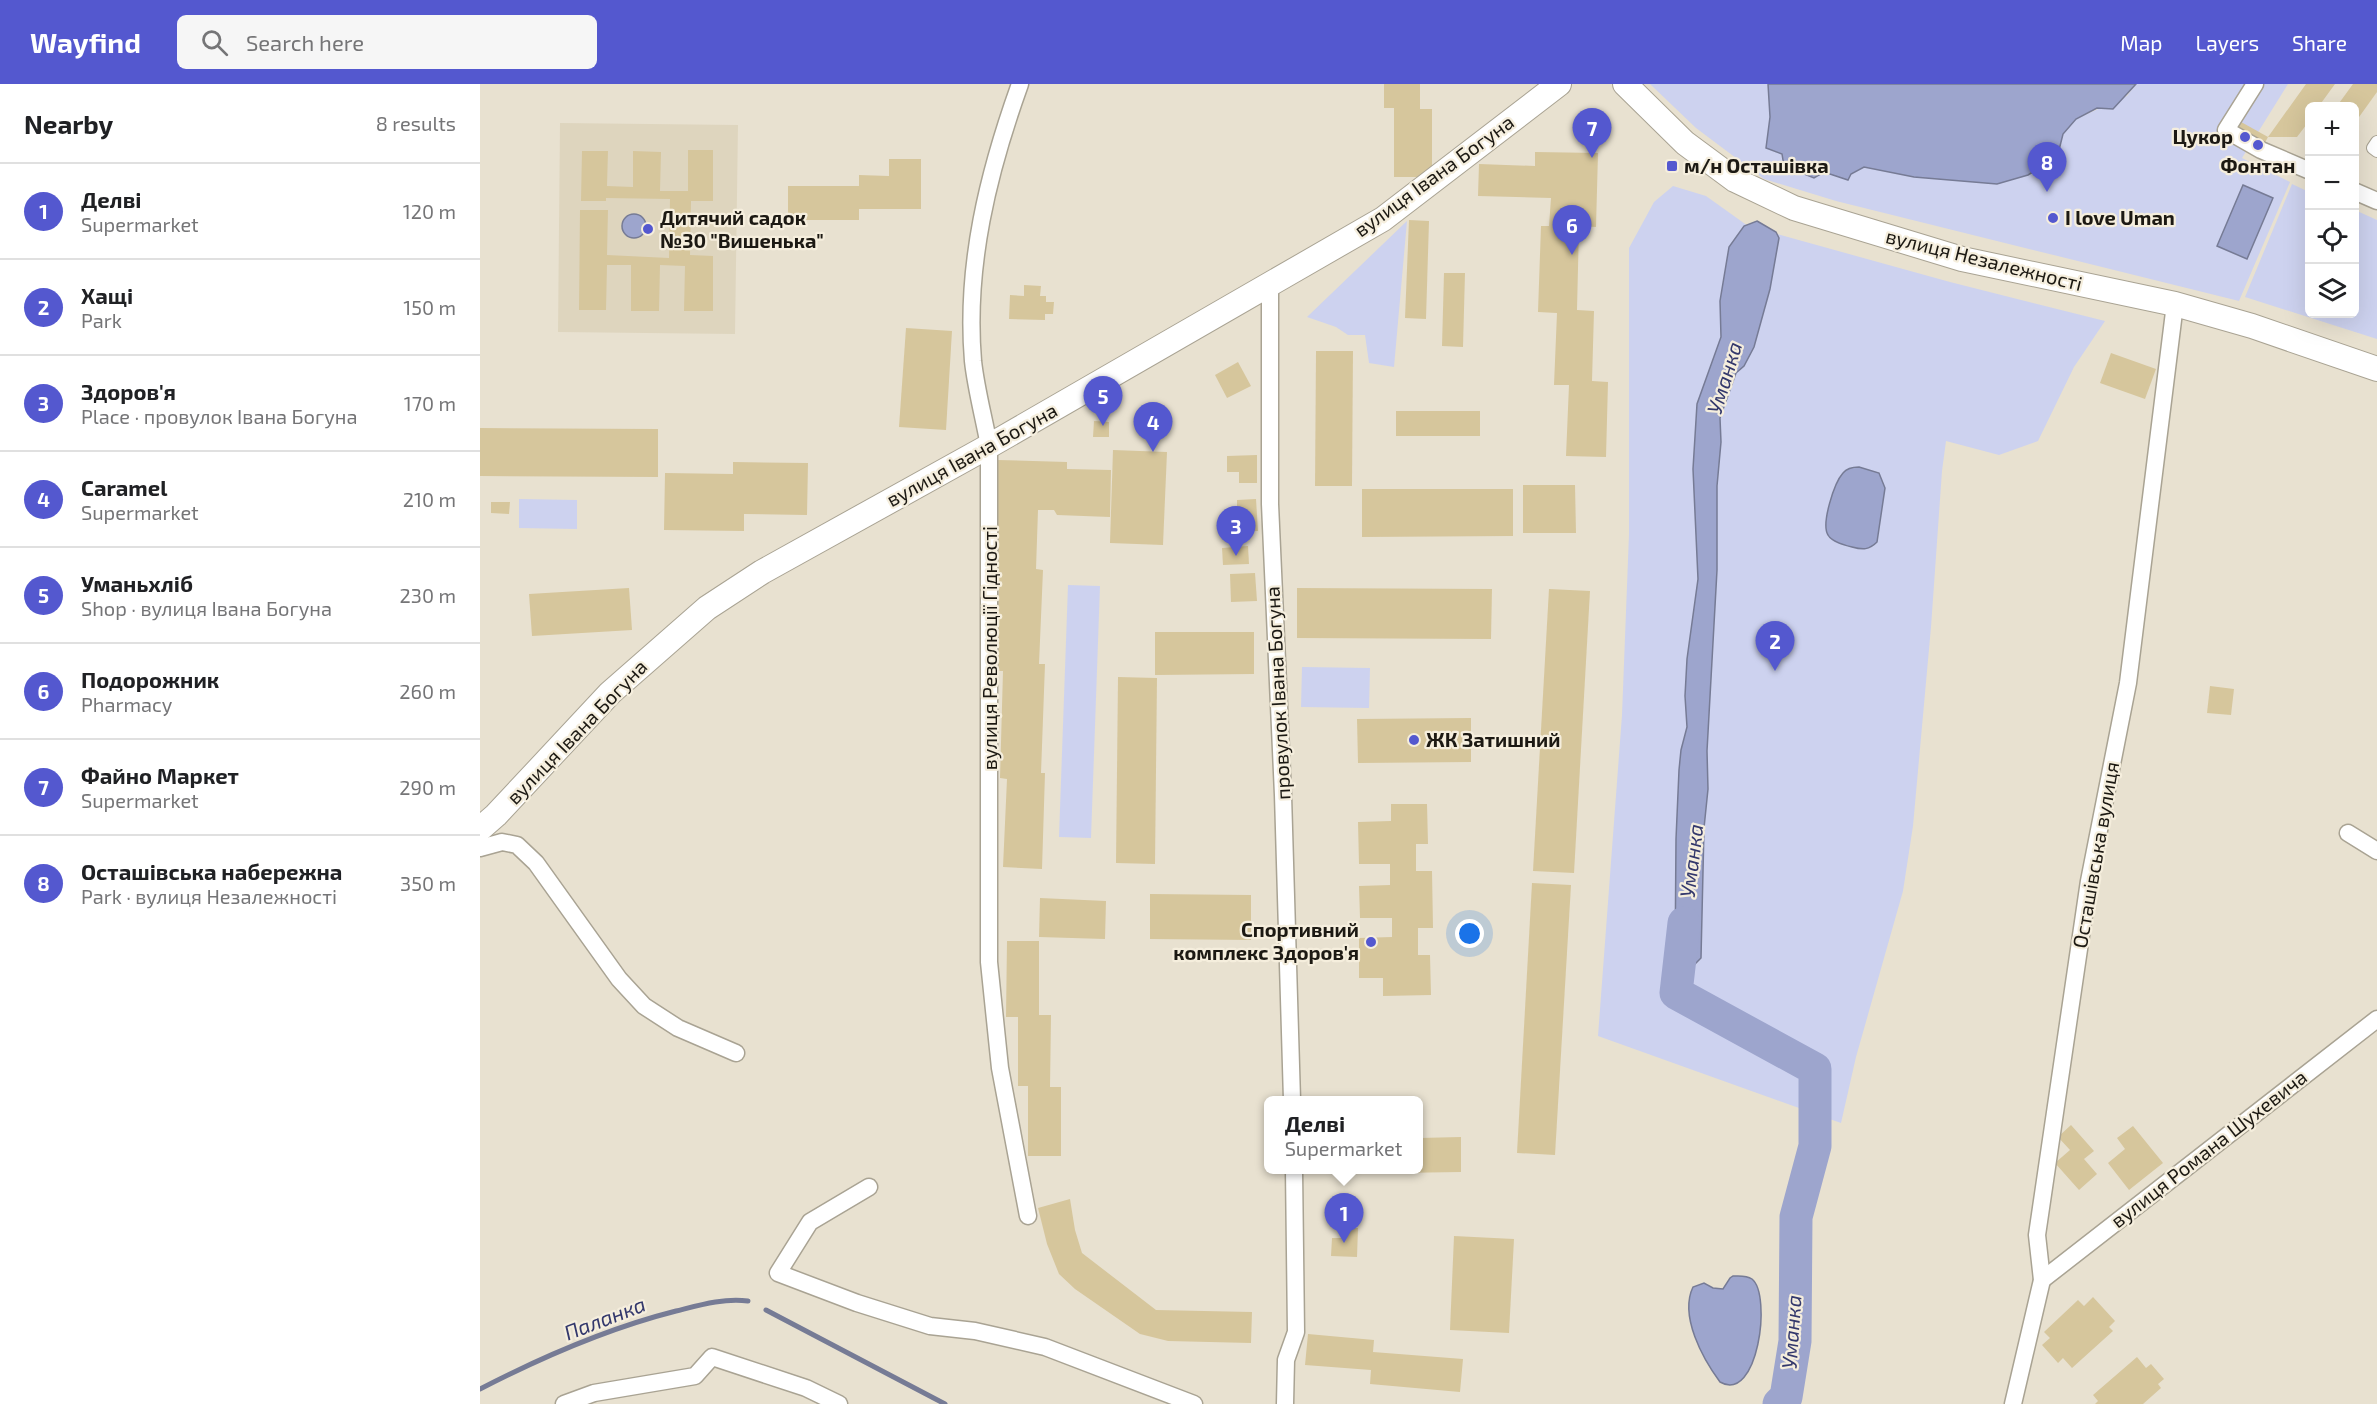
<!DOCTYPE html>
<meta charset="utf-8">
<style>
body{margin:0;font-family:"Exo 2",sans-serif;background:#f6f6f6;color:#202124}
.controls{position:absolute;right:18px;top:18px;display:grid;overflow:hidden;border-radius:9px;box-shadow:0 6px 24px #0002}
.controls button{width:54px;height:54px;display:grid;place-items:center;padding:0;border:0;border-bottom:2px solid #e0e0e0;background:#fff;color:#202124;font:30px sans-serif}
.you{position:absolute;left:990px;top:850px;width:21px;height:21px;margin:-15px;border:4px solid #fff;border-radius:50%;background:#1a73e8;box-shadow:0 0 0 9px #1a73e833}
.badge{display:grid;place-items:center;width:39px;height:39px;border-radius:50%;background:#5458cf;color:#fff;font-size:20px;font-weight:700}
.pin{position:absolute;translate:-50% -50px;filter:drop-shadow(0 2px 3px #0008)}
.pin::after{content:'';position:absolute;top:32px;width:21px;height:18px;background:inherit;clip-path:polygon(0 0,100% 0,50% 100%)}
.popup{position:absolute;left:784px;top:1012px;width:159px;height:78px;box-sizing:border-box;display:grid;place-content:center;border-radius:9px;background:#fff;filter:drop-shadow(0 2px 4px #0005);font-size:20px;white-space:nowrap;color:#757577}
.popup b{font-size:22px;color:#202124}
.popup::after{content:'';position:absolute;left:50%;top:100%;margin-left:-12px;border:12px solid transparent;border-top-color:#fff}
.list{margin:0;padding:0;list-style:none}
h2{display:flex;justify-content:space-between;align-items:center;height:78px;margin:0;padding:0 24px;font-size:26px}
h2 small{font-size:20px;font-weight:400;color:#757577}
.list li{display:grid;grid-template-columns:39px 1fr auto;gap:18px;align-items:center;box-sizing:border-box;height:96px;padding:0 24px;border-top:2px solid #e0e0e0}
.list b{display:block;font-size:22px;white-space:nowrap}
.list p{margin:0;font-size:20px;white-space:nowrap;color:#757577}
.list em{font-size:20px;font-style:normal;color:#757577}
.icon{flex:none;width:33px;height:33px;fill:none;stroke:currentColor;stroke-width:2;stroke-linecap:round;stroke-linejoin:round}
.map{position:relative;flex:none;width:1897px;height:1320px;overflow:hidden}
header{display:flex;align-items:center;gap:36px;box-sizing:border-box;height:84px;padding:0 30px;background:#5458cf;color:#fff}
header strong{font-size:28px}
nav{display:flex;gap:33px;margin-inline-start:auto;font-size:21px}
.search{width:420px;height:54px;background:#f6f6f6;display:flex;align-items:center;gap:15px;box-sizing:border-box;padding:0 21px;border-radius:9px;color:#757577;font-size:22px}
main{display:flex}
aside{flex:1;background:#fff}
.map>svg:first-child{display:block}
.built{fill:#ded5be}
.green{fill:#cdd2ef}
.water{fill:#9da5cd;stroke:#767b95;stroke-width:1.5}
.lines{fill:none;stroke-linecap:round;stroke-linejoin:round}
.stream{stroke:#767b95;stroke-width:5}
.river{stroke:#9da5cd;stroke-width:33}
.building{fill:#d6c69c}
.pedestrian-casing{stroke:#a9a393;stroke-width:14}
.minor-casing{stroke:#a9a393;stroke-width:19}
.secondary-casing{stroke:#a9a393;stroke-width:26}
.pedestrian{stroke:#fff;stroke-width:12}
.minor{stroke:#fff;stroke-width:16}
.secondary{stroke:#fff;stroke-width:24}
.poi-dot{fill:#5458cf;stroke:#f5eedd;stroke-width:2}
.labels{text-anchor:middle;stroke-width:4.5;stroke-linejoin:round;paint-order:stroke}
.poi-label{font-size:20px;font-weight:bold;fill:#1c1913;stroke:#f5eedd;text-anchor:start}
.street-label{font-size:20px;fill:#1c1913;stroke:#f5eedd}
.water-label{font-size:21px;font-style:italic;fill:#33386c;stroke:#f5eedd}
</style>
<header>
<strong>Wayfind</strong>
<div class="search"><svg class="icon" aria-label="search" viewBox="0 0 24 24"><circle cx="10" cy="10" r="6"/><path d="M15 15l6 6"/></svg>Search here</div>
<nav><a>Map</a><a>Layers</a><a>Share</a></nav>
</header>
<main>
<aside>
<h2>Nearby<small>8 results</small></h2>
<ul class="list">
<li><span class="badge">1</span><div><b>Делві</b><p>Supermarket</p></div><em>120 m</em></li>
<li><span class="badge">2</span><div><b>Хащі</b><p>Park</p></div><em>150 m</em></li>
<li><span class="badge">3</span><div><b>Здоров'я</b><p>Place · провулок Івана Богуна</p></div><em>170 m</em></li>
<li><span class="badge">4</span><div><b>Caramel</b><p>Supermarket</p></div><em>210 m</em></li>
<li><span class="badge">5</span><div><b>Уманьхліб</b><p>Shop · вулиця Івана Богуна</p></div><em>230 m</em></li>
<li><span class="badge">6</span><div><b>Подорожник</b><p>Pharmacy</p></div><em>260 m</em></li>
<li><span class="badge">7</span><div><b>Файно Маркет</b><p>Supermarket</p></div><em>290 m</em></li>
<li><span class="badge">8</span><div><b>Осташівська набережна</b><p>Park · вулиця Незалежності</p></div><em>350 m</em></li>
</ul>
</aside>
<div class="map">
<svg width="1897" height="1320" viewBox="0 0 1897 1320">
<rect width="100%" height="100%" fill="#e8e1d0"/>
<polygon class="built" points="80,39 258,41 255,250 78,248"/>
<g class="green">
<polygon points="1170,0 1288,0 1290,33 1286,64 1368,96 1371,90 1384,83 1434,93 1517,100 1577,74 1583,50 1596,35 1647,12 1656,0 1808,0 1762,74 1810,98 1759,217 1356,117 1284,95 1216,44"/>
<polygon points="1812,100 1829,108 1830,230 1874,230 1875,126 1897,136 1897,255 1765,213"/>
<polygon points="1193,102 1226,112 1268,142 1470,198 1625,237 1594,283 1558,357 1519,371 1466,357 1462,387 1451,543 1433,742 1423,807 1376,973 1361,1039 1118,952 1142,631 1149,450 1149,164 1174,118"/>
<polygon points="927,137 914,283 889,279 885,251 868,251 856,243 827,233"/>
<polygon points="39,415 97,416 97,445 39,444"/>
<polygon points="588,501 620,502 611,754 579,753"/>
<polygon points="822,583 890,584 889,624 821,623"/>
</g>
<g class="water">
<polygon points="1288,0 1656,0 1633,25 1617,24 1596,35 1583,50 1577,74 1548,91 1517,100 1434,93 1384,83 1371,90 1368,96 1344,88 1334,94 1304,82 1302,70 1286,64 1290,33"/>
<polygon points="1763,101 1793,114 1767,175 1737,162"/>
<circle cx="154" cy="142" r="12"/>
<polygon points="1277,137 1296,148 1299,154 1290,205 1274,263 1264,282 1256,289 1240,334 1241,358 1237,402 1237,486 1227,667 1228,705 1224,744 1221,874 1212,883 1195,884 1196,755 1199,686 1201,666 1207,643 1205,612 1207,575 1218,495 1213,385 1217,320 1241,253 1240,217 1249,163 1264,142"/>
<path d="M1379,383L1399,389L1405,404L1397,458C1389,466 1383,466 1372,463C1364,461 1352,458 1348,451C1341,440 1354,399 1363,389C1367,384 1373,383 1379,383Z"/>
<path d="M1253,1192C1260,1192 1266,1191 1272,1195C1292,1211 1278,1320 1240,1298C1223,1275 1199,1232 1213,1203L1224,1199L1233,1204L1243,1205L1250,1194Z"/>
</g>
<g class="lines">
<g class="stream">
<polyline points="286,1226 465,1320"/>
<path d="M0,1305C62,1273 129,1244 196,1227C220,1221 243,1214 268,1217"/>
</g>
<polyline class="river" points="1204,839 1196,909 1335,985 1335,1062 1316,1133 1315,1257 1306,1313 1299,1320"/>
</g>
<g class="building">
<polygon points="904,0 940,0 940,25 952,25 952,93 914,93 914,24 904,24"/>
<polygon points="1826,0 1855,0 1839,22 1830,22 1830,36 1817,53 1788,53"/>
<polygon points="1873,0 1897,0 1897,8 1874,40 1874,22 1857,22"/>
<polygon points="1754,34 1788,53 1781,66 1746,46"/>
<polygon points="208,66 233,66 233,117 211,117 210,171 233,172 233,227 204,227 205,182 180,181 179,227 151,227 151,181 127,181 126,226 99,226 100,126 128,126 127,171 189,174 190,115 126,114 126,117 101,117 102,67 128,67 127,102 153,103 153,67 181,68 180,107 208,107"/>
<polygon points="1055,68 1118,69 1116,143 1099,142 1097,226 1114,227 1112,297 1128,298 1126,373 1086,372 1089,301 1074,301 1077,229 1058,228 1061,142 1069,142 1071,114 998,112 999,80 1055,82"/>
<polygon points="409,75 441,75 441,125 379,125 379,136 308,136 308,102 379,102 379,91 409,92"/>
<polygon points="929,136 949,137 946,235 925,234"/>
<polygon points="964,189 985,189 983,263 962,262"/>
<polygon points="544,201 561,202 560,212 566,212 566,218 574,218 573,230 565,230 565,236 529,235 530,211 544,212"/>
<polygon points="426,244 472,247 466,346 419,343"/>
<polygon points="836,267 873,267 872,402 835,402"/>
<polygon points="1631,269 1676,285 1665,315 1620,299"/>
<polygon points="758,278 771,302 747,314 735,291"/>
<rect x="916" y="327" width="84" height="25"/>
<polygon points="614,337 629,338 629,353 613,353"/>
<polygon points="0,344 178,345 178,393 0,392"/>
<polygon points="633,366 687,368 683,461 630,459"/>
<polygon points="777,371 777,399 759,399 759,388 747,388 747,372"/>
<polygon points="517,376 587,378 587,385 631,386 630,433 577,431 574,426 558,426 556,485 563,486 559,580 565,580 561,689 565,689 562,785 523,783 527,695 520,694 523,587 516,587 519,494 514,494"/>
<polygon points="253,378 328,379 327,431 264,430 264,447 184,446 185,389 253,390"/>
<polygon points="1043,401 1095,401 1096,449 1043,449"/>
<polygon points="882,405 1033,405 1033,452 882,453"/>
<polygon points="776,415 778,447 749,448 748,427 757,427 757,416"/>
<polygon points="11,418 30,418 29,430 11,429"/>
<polygon points="768,462 769,480 743,481 742,464"/>
<polygon points="775,489 777,517 751,518 750,490"/>
<polygon points="149,504 152,546 52,552 49,510"/>
<polygon points="817,504 1012,505 1011,555 817,554"/>
<polygon points="1069,505 1110,507 1094,789 1053,787"/>
<polygon points="675,548 774,548 774,590 675,591"/>
<polygon points="638,593 677,594 675,780 636,779"/>
<polygon points="1730,602 1754,605 1751,631 1727,629"/>
<polygon points="991,634 991,678 878,679 877,635"/>
<polygon points="911,720 947,720 948,760 936,760 936,787 952,787 953,844 938,844 938,871 950,871 951,911 903,912 903,894 879,894 879,854 912,853 912,834 880,834 879,802 910,801 910,780 879,780 878,738 911,737"/>
<polygon points="1052,799 1091,801 1075,1071 1037,1069"/>
<polygon points="670,810 771,811 771,856 670,855"/>
<polygon points="560,814 626,817 625,855 559,853"/>
<polygon points="527,857 559,857 559,931 571,931 570,1003 581,1003 581,1072 548,1072 548,1002 538,1002 538,933 526,933"/>
<polygon points="1591,1041 1614,1067 1604,1075 1617,1090 1599,1106 1575,1079 1590,1066 1578,1053"/>
<polygon points="1653,1042 1683,1079 1649,1106 1628,1079 1645,1065 1637,1054"/>
<polygon points="981,1053 981,1088 917,1089 917,1086 939,1086 939,1054"/>
<polygon points="590,1115 595,1146 602,1169 676,1226 772,1228 771,1259 688,1257 660,1250 595,1205 579,1190 567,1160 558,1124"/>
<polygon points="861,1144 878,1144 877,1173 851,1172 852,1154 861,1154"/>
<polygon points="974,1152 1034,1155 1029,1249 970,1246"/>
<polygon points="1613,1213 1635,1237 1629,1243 1633,1247 1592,1284 1583,1274 1578,1279 1562,1261 1570,1254 1564,1248 1598,1216 1604,1222"/>
<polygon points="828,1250 894,1256 893,1268 983,1275 980,1308 890,1300 891,1286 825,1281"/>
<polygon points="1657,1273 1666,1284 1671,1280 1684,1295 1678,1300 1681,1304 1663,1320 1615,1320 1618,1317 1613,1311"/>
</g>
<g class="lines">
<defs>
<polyline id="pedestrian" points="1897,58 1893,64 1897,67"/>
<g id="minor">
<path d="M540,0C508,89 485,182 493,277C496,305 504,334 509,362V878L520,984L548,1132"/>
<polyline points="1775,0 1746,46 1781,66 1830,87"/>
<polyline points="1874,107 1897,117"/>
<polyline points="790,201 790,420 803,711 812,1016"/>
<polyline points="1868,749 1897,767"/>
<polyline points="0,764 22,758 37,761 56,779 139,895 164,922 198,944 256,969"/>
<polyline points="389,1103 330,1138 298,1189 377,1219 450,1242 495,1247 565,1263 714,1320"/>
<polyline points="1562,1196 1897,935"/>
<polyline points="84,1320 114,1309 215,1292 232,1273 326,1304 359,1320"/>
<polyline points="805,1320 806,1276 816,1248 814,1086"/>
<polyline points="1533,1320 1562,1196 1557,1151 1609,797 1648,599 1695,220"/>
</g>
<g id="secondary">
<polyline points="1145,0 1205,59 1255,96 1314,124 1482,175 1695,220 1772,242 1897,285"/>
<polyline points="0,745 16,731 130,609 227,524 282,488 509,362 903,135 1079,0"/>
</g>
</defs>
<use href="#pedestrian" class="pedestrian-casing"/>
<use href="#minor" class="minor-casing"/>
<use href="#secondary" class="secondary-casing"/>
<use href="#pedestrian" class="pedestrian"/>
<use href="#minor" class="minor"/>
<use href="#secondary" class="secondary"/>
</g>
<g class="poi-dot">
<circle cx="1765" cy="53" r="6"/>
<circle cx="1778" cy="61" r="6"/>
<rect x="1186" y="76" width="12" height="12" rx="3"/>
<circle cx="1573" cy="134" r="6"/>
<circle cx="168" cy="145" r="6"/>
<circle cx="934" cy="656" r="6"/>
<circle cx="891" cy="858" r="6"/>
</g>
<g class="labels">
<g class="poi-label">
<text x="1753" y="60" text-anchor="end">Цукор</text>
<text x="1204" y="89">м/н Осташівка</text>
<text x="1778" y="89" text-anchor="middle">Фонтан</text>
<text x="180" y="141">Дитячий садок<tspan x="180" dy="23">№30 "Вишенька"</tspan></text>
<text x="1585" y="141">I love Uman</text>
<text x="946" y="663">ЖК Затишний</text>
<text x="879" y="853" text-anchor="end">Спортивний<tspan x="879" dy="23">комплекс Здоров'я</tspan></text>
</g>
<g class="street-label">
<text transform="translate(954 92) rotate(-36)" y="7">вулиця Івана Богуна</text>
<text transform="translate(1504 176) rotate(14)" y="7">вулиця Незалежності</text>
<text transform="translate(492 371) rotate(-29)" y="7">вулиця Івана Богуна</text>
<text transform="translate(510 564) rotate(-90)" y="7">вулиця Революції Гідності</text>
<text transform="translate(798 609) rotate(-93)" y="7">провулок Івана Богуна</text>
<text transform="translate(97 648) rotate(-46)" y="7">вулиця Івана Богуна</text>
<text transform="translate(1616 771) rotate(-80)" y="7">Осташівська вулиця</text>
<text transform="translate(1729 1065) rotate(-38)" y="7">вулиця Романа Шухевича</text>
</g>
<g class="water-label">
<text transform="translate(1245 294) rotate(-73)" y="7">Уманка</text>
<text transform="translate(1212 777) rotate(-83)" y="7">Уманка</text>
<text transform="translate(125 1235) rotate(-21)" y="7">Паланка</text>
<text transform="translate(1312 1248) rotate(-86)" y="7">Уманка</text>
</g>
</g>
</svg>
<div class="controls">
<button>+</button>
<button>−</button>
<button><svg class="icon" aria-label="locate" viewBox="0 0 24 24"><circle cx="12" cy="12" r="6"/><path d="M12 2v4M12 18v4M2 12h4M18 12h4"/></svg></button>
<button><svg class="icon" aria-label="layers" viewBox="0 0 24 24"><path d="M12 4l9 5-9 5-9-5zM3 14l9 5 9-5"/></svg></button>
</div>
<div class="you"></div>
<div class="pin badge" style="left:864px;top:1159px">1</div>
<div class="popup"><b>Делві</b>Supermarket</div>
<div class="pin badge" style="left:1295px;top:587px">2</div>
<div class="pin badge" style="left:756px;top:472px">3</div>
<div class="pin badge" style="left:673px;top:368px">4</div>
<div class="pin badge" style="left:623px;top:342px">5</div>
<div class="pin badge" style="left:1092px;top:171px">6</div>
<div class="pin badge" style="left:1112px;top:74px">7</div>
<div class="pin badge" style="left:1567px;top:108px">8</div>
</div>
</main>
